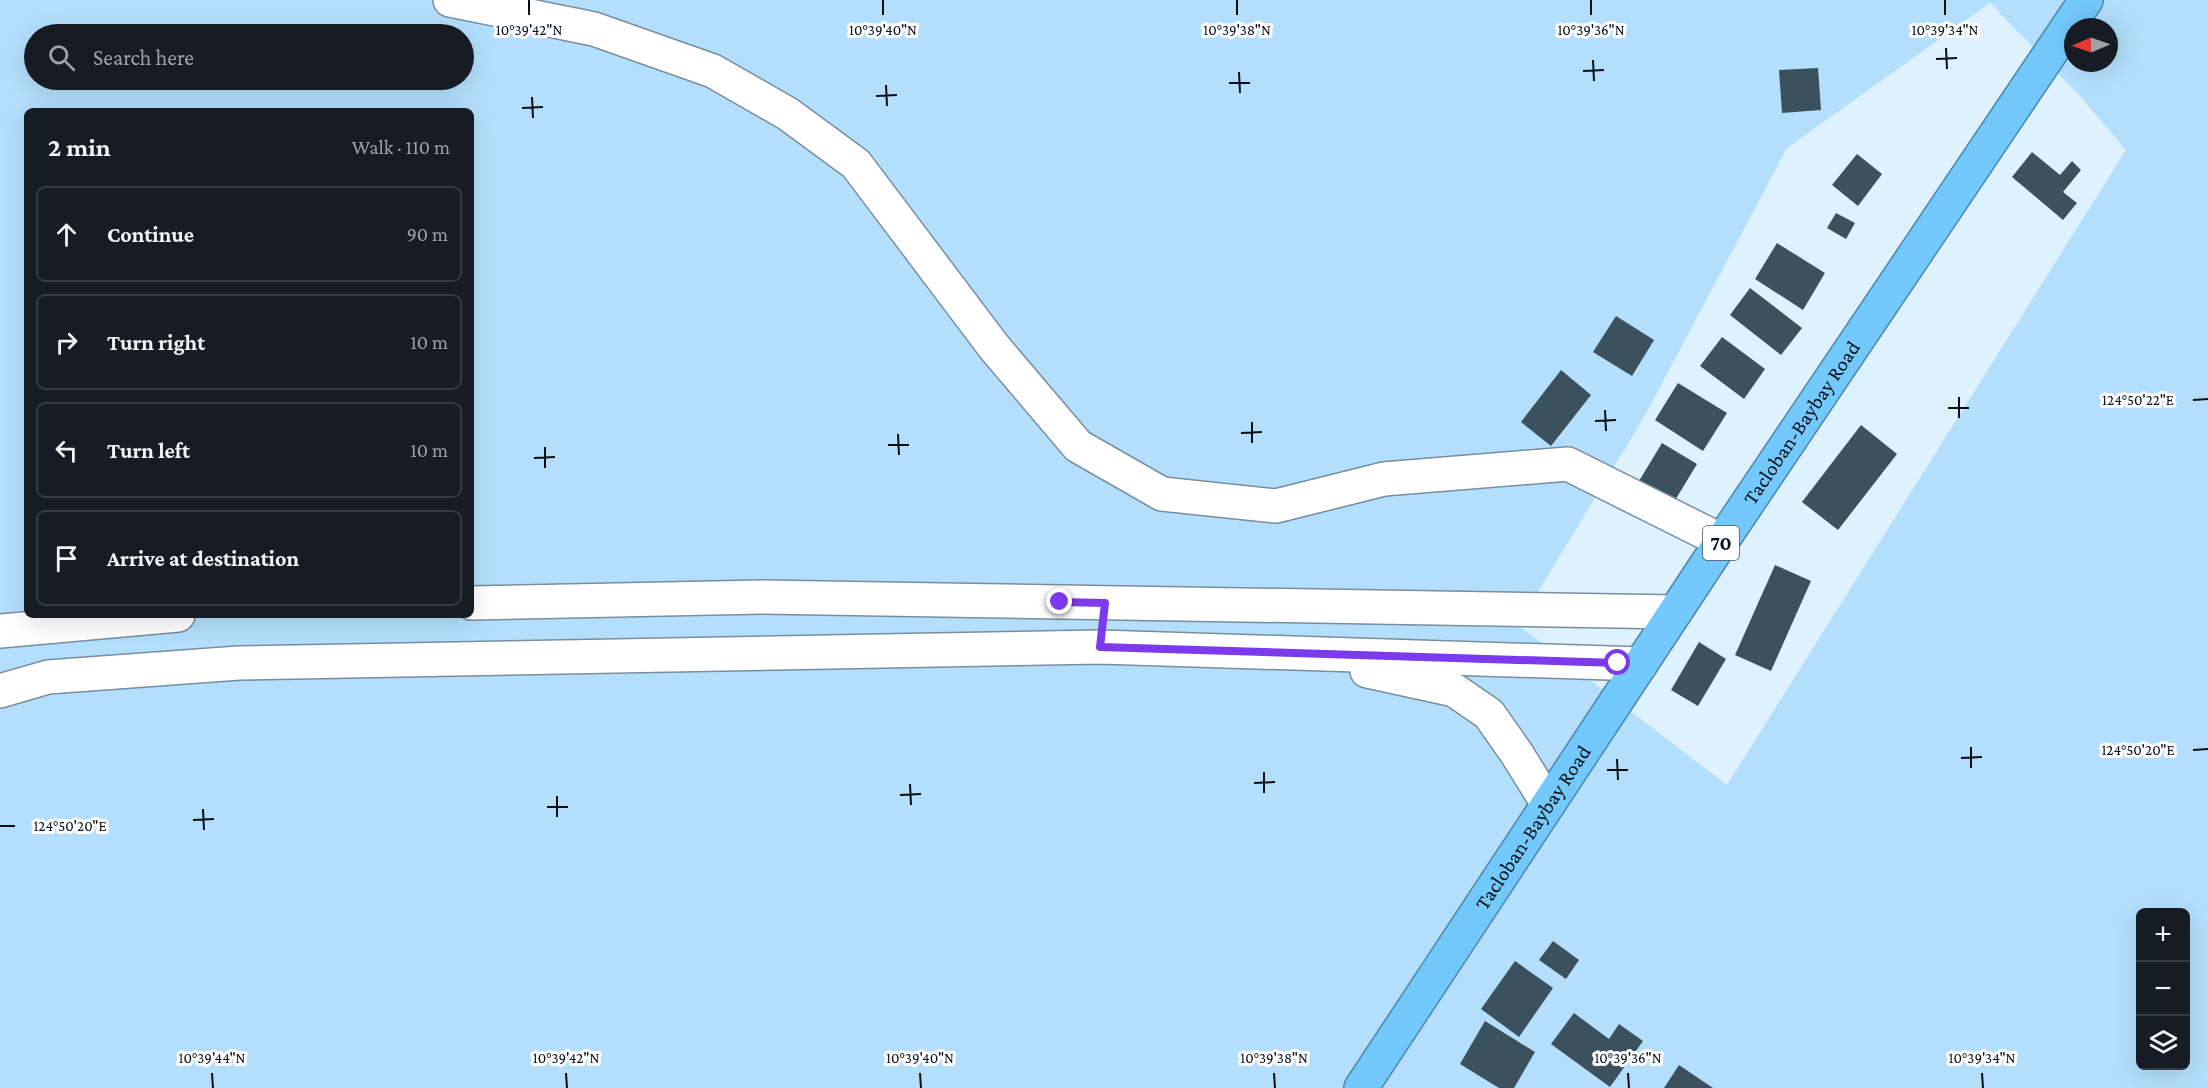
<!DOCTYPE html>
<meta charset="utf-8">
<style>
body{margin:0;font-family:"Crimson Pro",serif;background:#20242c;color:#f1f3f6}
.controls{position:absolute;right:18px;bottom:18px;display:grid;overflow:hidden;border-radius:9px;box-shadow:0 6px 24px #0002}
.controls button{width:54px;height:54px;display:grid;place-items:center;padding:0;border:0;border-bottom:2px solid #363941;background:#171b24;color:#f1f3f6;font:30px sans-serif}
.compass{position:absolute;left:2064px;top:18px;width:54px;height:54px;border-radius:50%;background:#171b24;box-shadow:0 6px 24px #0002;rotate:268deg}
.stop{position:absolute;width:18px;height:18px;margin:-14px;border:4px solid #7c3aed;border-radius:50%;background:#fff}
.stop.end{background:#7c3aed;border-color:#fff;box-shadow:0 2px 6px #0008}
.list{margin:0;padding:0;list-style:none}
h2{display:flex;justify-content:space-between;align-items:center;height:78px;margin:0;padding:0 24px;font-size:26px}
h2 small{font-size:20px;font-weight:400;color:#9ea1a6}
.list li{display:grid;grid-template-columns:39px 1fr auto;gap:18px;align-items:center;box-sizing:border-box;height:96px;margin:0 12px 12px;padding:0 12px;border:2px solid #363941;border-radius:9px}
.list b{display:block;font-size:22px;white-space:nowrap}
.list em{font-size:20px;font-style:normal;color:#9ea1a6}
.icon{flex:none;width:33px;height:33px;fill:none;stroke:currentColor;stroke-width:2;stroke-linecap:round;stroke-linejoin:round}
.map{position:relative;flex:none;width:2208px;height:1088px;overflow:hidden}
.search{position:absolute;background:#171b24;box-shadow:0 6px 24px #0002;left:24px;top:24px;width:450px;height:66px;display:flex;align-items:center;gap:15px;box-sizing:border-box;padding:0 21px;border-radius:33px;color:#9ea1a6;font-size:22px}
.panel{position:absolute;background:#171b24;box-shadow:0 6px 24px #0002;left:24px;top:108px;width:450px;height:510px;border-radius:9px}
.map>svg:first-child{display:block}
.green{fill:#b3dffc;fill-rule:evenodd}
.building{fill:#3c515e}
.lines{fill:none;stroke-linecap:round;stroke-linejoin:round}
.minor-casing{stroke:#788e9d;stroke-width:36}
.highway-casing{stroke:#4d87aa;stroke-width:36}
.minor{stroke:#fff;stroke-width:33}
.highway{stroke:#73c8fc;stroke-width:33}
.route{stroke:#7c3aed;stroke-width:8}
.ticks{fill:none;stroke:#060e13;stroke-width:2}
.labels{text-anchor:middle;stroke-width:6;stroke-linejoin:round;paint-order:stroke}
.shield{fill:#fff;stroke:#51565a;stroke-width:1.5}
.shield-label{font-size:20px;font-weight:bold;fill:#060e13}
.street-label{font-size:21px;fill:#060e13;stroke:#fff}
.ticks-label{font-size:15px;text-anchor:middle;fill:#060e13;stroke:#fff;stroke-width:6;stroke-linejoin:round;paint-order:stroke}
</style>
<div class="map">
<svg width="2208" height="1088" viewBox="0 0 2208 1088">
<rect width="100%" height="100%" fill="#def1fe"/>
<path class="green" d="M0,0H2208V1088H0ZM1990,3L2079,95L2126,150L1727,785L1518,625L1644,417L1787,148ZM2073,27H2109V63H2073ZM34,34H464V80H34ZM27,111H471V615H27ZM2140,912H2186V1066H2140Z"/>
<g class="building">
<polygon points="1818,68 1821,110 1782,113 1779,70"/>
<polygon points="2032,152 2060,175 2072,161 2081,170 2063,192 2077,203 2063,220 2012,177"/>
<polygon points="1857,154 1882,174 1858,206 1832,185"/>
<polygon points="1836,213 1855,223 1846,239 1827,228"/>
<polygon points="1777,243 1825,273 1803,310 1755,279"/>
<polygon points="1750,288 1802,328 1781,355 1730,315"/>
<polygon points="1616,316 1654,340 1632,376 1593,352"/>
<polygon points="1722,337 1765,369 1744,399 1700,366"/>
<polygon points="1561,370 1591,395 1551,446 1521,422"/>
<polygon points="1678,383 1727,413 1703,451 1655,420"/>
<polygon points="1861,425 1897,454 1838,530 1802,502"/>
<polygon points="1662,443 1697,464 1674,502 1639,481"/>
<polygon points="1775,565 1811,581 1771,671 1735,655"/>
<polygon points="1699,642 1726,659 1698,706 1671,690"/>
<polygon points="1553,941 1579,960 1566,979 1539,960"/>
<polygon points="1515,961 1553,988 1519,1037 1481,1009"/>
<polygon points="1574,1013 1609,1039 1619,1024 1643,1041 1610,1087 1551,1044"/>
<polygon points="1485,1021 1535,1052 1514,1088 1499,1088 1460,1064"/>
<polygon points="1679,1065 1713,1088 1664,1088"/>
</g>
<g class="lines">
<defs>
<g id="minor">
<polyline points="450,0 594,29 713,71 788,114 856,164 994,347 1078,446 1162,494 1276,506 1384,479 1568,464 1722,541"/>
<polyline points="471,603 762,597 1675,612"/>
<polyline points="0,631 178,615"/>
<polyline points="1367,671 1454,690 1489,714 1517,754 1548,804"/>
<polyline points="0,691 48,677 239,663 1100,647 1641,664"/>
</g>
<g id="highway">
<path id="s1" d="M1361,1088L1722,541L2086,0"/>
</g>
</defs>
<use href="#minor" class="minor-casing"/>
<use href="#highway" class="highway-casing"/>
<use href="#minor" class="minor"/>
<use href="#highway" class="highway"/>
</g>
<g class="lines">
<polyline class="route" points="1060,602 1105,603 1100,647 1618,663"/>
</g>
<path class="ticks" d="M529,0V15M883,0V15M1237,0V15M1591,0V15M1945,0V15M1946,48L1947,69M1936,59L1957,58M1593,60L1594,81M1583,71L1604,70M1239,72L1240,93M1229,83H1250M886,85L887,106M876,96L897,95M532,97L533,118M522,108L543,107M1959,397V418M2193,400L2208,399M1948,408H1969M1605,410L1606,431M1595,421L1616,420M1252,422V443M1241,433L1262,432M898,434L899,455M888,445H909M545,447V468M534,458L555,457M1971,747V768M2193,750L2208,749M1961,758L1982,757M1617,759L1618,780M1607,770H1628M1264,772V793M1254,783L1275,782M910,784L911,805M900,795L921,794M557,796V817M547,807H568M203,809L204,830M193,820L214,819M0,826H15M212,1073L213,1088M566,1073L567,1088M920,1073L921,1088M1274,1073L1275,1088M1628,1073L1629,1088M1982,1073L1983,1088"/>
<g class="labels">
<rect class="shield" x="1703" y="526" width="36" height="34" rx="4.5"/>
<g class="shield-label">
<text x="1721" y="550">70</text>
</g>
<g class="street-label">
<text dy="7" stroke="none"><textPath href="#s1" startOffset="798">Tacloban-Baybay Road</textPath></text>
<text dy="7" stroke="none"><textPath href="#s1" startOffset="312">Tacloban-Baybay Road</textPath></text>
</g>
</g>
<g class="ticks-label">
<text x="529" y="35">10°39'42"N</text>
<text x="883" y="35">10°39'40"N</text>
<text x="1237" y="35">10°39'38"N</text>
<text x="1591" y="35">10°39'36"N</text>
<text x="1945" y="35">10°39'34"N</text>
<text x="2138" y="405">124°50'22"E</text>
<text x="2138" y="755">124°50'20"E</text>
<text x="70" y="831">124°50'20"E</text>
<text x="212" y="1063">10°39'44"N</text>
<text x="566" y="1063">10°39'42"N</text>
<text x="920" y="1063">10°39'40"N</text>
<text x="1274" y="1063">10°39'38"N</text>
<text x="1628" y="1063">10°39'36"N</text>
<text x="1982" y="1063">10°39'34"N</text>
</g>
</svg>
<div class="controls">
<button>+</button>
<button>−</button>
<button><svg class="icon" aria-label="layers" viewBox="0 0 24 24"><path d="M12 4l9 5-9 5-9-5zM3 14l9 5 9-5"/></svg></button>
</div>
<svg class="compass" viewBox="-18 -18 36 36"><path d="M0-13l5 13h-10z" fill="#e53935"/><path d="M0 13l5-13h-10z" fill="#9ea1a6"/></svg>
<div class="stop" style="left:1618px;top:663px"></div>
<div class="stop end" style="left:1060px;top:602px"></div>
<div class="search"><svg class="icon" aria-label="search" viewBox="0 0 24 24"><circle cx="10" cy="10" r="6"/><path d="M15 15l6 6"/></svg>Search here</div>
<section class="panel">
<h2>2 min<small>Walk · 110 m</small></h2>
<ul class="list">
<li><svg class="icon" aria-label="ahead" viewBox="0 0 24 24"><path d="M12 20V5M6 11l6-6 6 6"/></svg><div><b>Continue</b></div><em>90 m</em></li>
<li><svg class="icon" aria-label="right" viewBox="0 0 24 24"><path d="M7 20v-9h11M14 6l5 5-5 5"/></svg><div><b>Turn right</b></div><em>10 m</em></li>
<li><svg class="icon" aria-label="left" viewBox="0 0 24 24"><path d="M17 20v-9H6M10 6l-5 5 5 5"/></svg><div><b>Turn left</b></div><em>10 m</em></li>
<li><svg class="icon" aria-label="arrive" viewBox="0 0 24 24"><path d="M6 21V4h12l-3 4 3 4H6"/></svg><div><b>Arrive at destination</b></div></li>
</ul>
</section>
</div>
